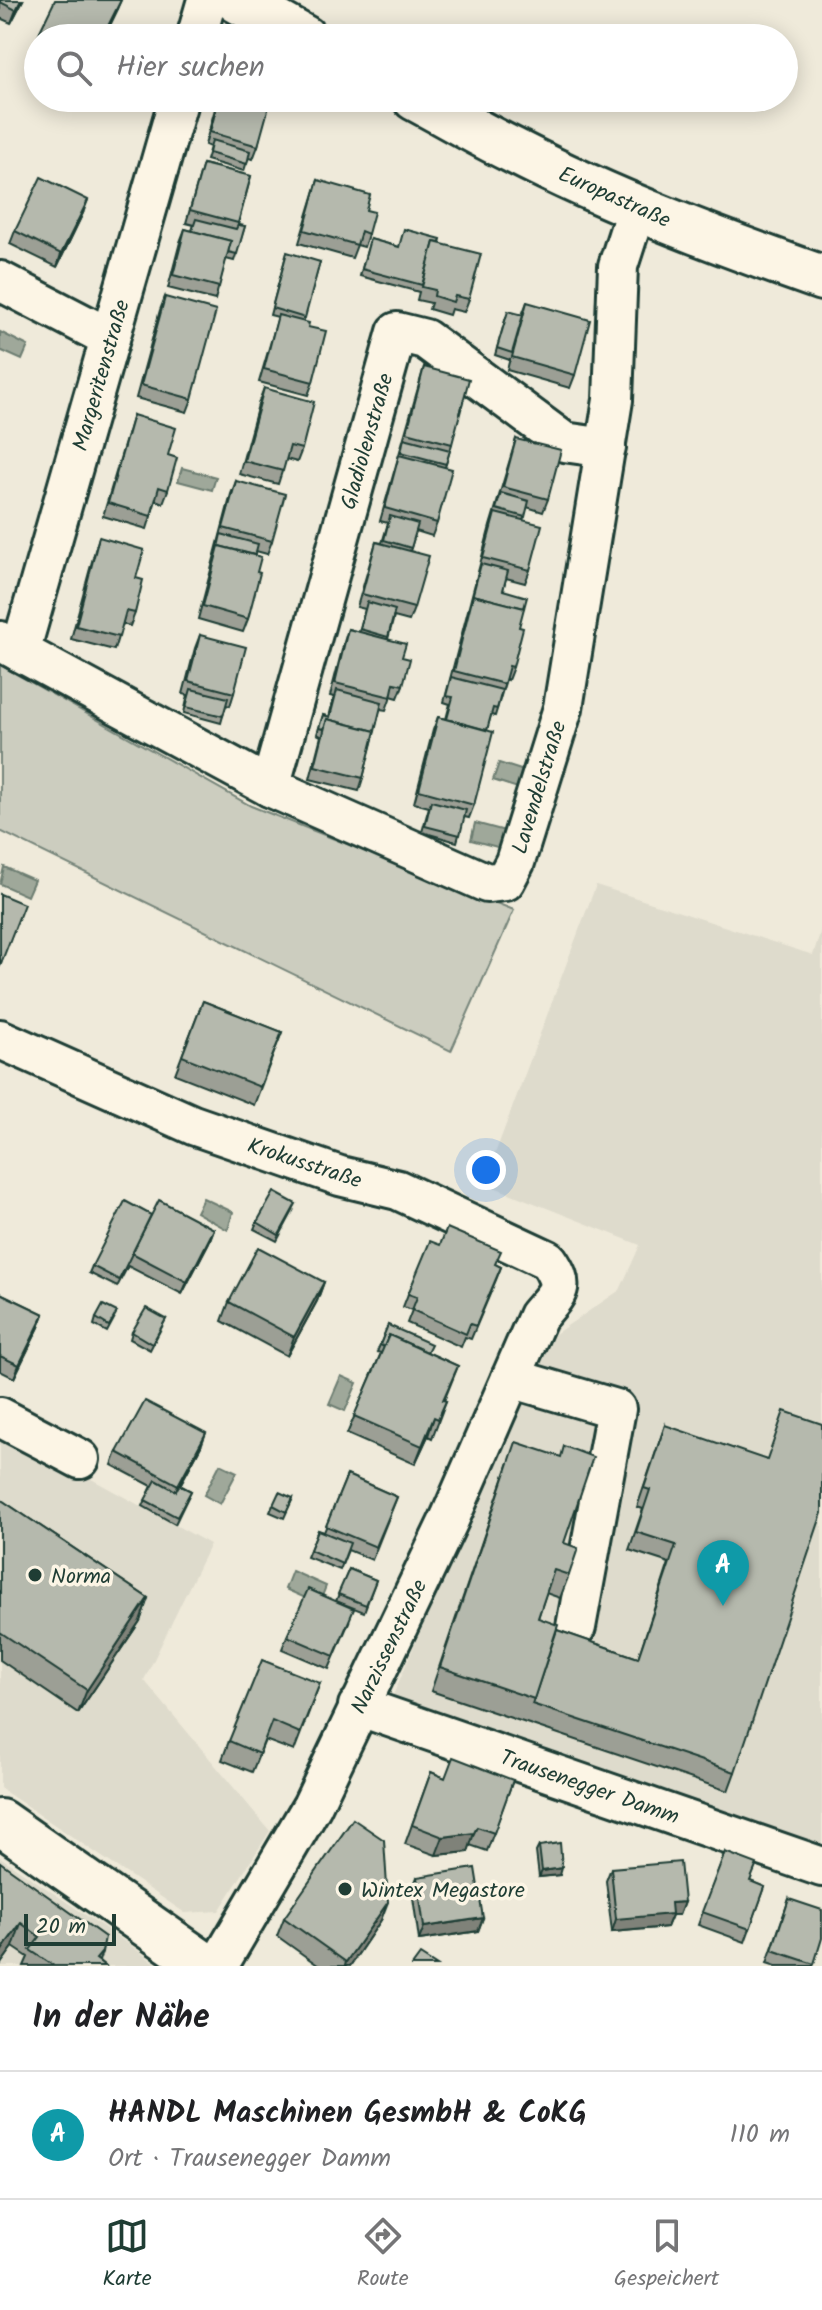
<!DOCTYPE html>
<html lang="de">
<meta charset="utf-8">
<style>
body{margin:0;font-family:Kalam,sans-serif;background:#f6f6f6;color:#202124}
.scale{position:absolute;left:24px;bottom:20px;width:92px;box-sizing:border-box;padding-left:8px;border:4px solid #1f3d34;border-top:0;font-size:22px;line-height:28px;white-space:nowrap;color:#1f3d34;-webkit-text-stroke:6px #fcf5e5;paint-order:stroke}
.you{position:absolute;left:486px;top:1170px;width:28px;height:28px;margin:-20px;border:6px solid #fff;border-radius:50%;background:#1a73e8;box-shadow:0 0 0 12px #1a73e833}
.badge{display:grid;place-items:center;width:52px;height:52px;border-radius:50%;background:#1f3d34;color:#fff;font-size:26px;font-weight:700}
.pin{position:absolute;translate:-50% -66px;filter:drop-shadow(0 2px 4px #0008)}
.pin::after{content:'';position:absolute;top:42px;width:28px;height:24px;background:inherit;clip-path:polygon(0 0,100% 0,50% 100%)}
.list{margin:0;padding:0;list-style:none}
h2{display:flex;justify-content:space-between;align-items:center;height:104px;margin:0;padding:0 32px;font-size:34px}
h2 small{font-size:26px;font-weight:400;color:#757577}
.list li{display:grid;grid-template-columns:52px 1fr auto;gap:24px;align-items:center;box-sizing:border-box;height:128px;padding:0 32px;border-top:2px solid #e0e0e0}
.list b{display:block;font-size:30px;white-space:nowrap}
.list p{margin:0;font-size:26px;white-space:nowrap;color:#757577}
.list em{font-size:26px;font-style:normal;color:#757577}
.icon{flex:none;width:44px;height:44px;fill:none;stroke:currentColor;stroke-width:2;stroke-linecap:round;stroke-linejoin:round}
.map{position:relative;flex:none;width:822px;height:1966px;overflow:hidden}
.search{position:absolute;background:#fff;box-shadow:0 4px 20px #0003;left:24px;right:24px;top:24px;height:88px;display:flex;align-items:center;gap:20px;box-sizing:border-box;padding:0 28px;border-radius:44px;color:#757577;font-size:30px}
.sheet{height:232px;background:#fff}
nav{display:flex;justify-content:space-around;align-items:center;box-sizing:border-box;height:112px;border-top:2px solid #e0e0e0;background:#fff;font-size:22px;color:#757577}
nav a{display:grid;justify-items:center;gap:4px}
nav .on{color:#1f3d34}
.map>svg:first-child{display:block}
.built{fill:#dedbcc}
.green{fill:#cccdbf;stroke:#76857a;stroke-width:2}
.water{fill:#9fa89a;stroke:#6c7d71;stroke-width:2}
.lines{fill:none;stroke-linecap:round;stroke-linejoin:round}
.minor-casing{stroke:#1f3d34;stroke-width:44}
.major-casing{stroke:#1f3d34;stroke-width:50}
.minor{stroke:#fcf5e5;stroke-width:38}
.major{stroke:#fcf5e5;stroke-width:44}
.wall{fill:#9c9f95;stroke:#1f3d34;stroke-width:2}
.shaded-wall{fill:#7f8279;stroke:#1f3d34;stroke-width:2}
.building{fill:#b5b9ad;stroke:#1f3d34;stroke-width:2}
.poi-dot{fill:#1f3d34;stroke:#fcf5e5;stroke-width:3}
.labels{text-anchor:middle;stroke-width:7;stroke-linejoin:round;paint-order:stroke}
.street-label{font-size:22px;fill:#1f3d34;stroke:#fcf5e5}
.poi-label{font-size:22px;fill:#1f3d34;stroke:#fcf5e5;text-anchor:start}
</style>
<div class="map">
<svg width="822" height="1966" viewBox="0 0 822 1966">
<rect width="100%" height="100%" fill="#efeada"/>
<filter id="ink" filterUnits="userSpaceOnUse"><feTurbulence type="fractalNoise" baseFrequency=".0125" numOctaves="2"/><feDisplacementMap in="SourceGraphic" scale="16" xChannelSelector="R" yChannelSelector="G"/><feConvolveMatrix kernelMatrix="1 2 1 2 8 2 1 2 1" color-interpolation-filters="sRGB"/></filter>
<g filter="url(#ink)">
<g class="built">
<polygon points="596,885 813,955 822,927 822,1845 733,1817 391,1700 507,1428 555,1334 620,1290 640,1245 484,1183"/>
<polygon points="0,1429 210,1544 144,1680 270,1831 219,1911 185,1913 0,1788"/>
<polygon points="0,1857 130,1945 159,1966 0,1966"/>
</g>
<polygon class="green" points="0,665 251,806 514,910 451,1051 0,831"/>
<g class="water">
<polygon points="0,332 28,346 22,360 0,350"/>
<polygon points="182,468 216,477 212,490 178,481"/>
<polygon points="499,763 527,772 521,789 493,780"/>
<polygon points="475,823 505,831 501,848 471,840"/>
<polygon points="4,867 34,880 27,896 0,884"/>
<polygon points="203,1198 233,1212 228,1230 196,1212"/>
<polygon points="341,1376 357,1383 345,1411 329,1404"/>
<polygon points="220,1464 237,1472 220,1504 204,1495"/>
<polygon points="292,1571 326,1586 319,1604 285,1589"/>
</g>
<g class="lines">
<defs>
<g id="minor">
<polyline points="196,38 207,0"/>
<polyline points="0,281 110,338"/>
<polyline points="0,641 270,787 487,883 505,881 515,862 563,708 613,400 618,266 637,207"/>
<polyline points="20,652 179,98"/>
<polyline points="270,787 397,332 425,339 564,442 606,448"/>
<path d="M0,1039L193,1125L340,1176L398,1190L548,1260C567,1288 558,1292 538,1316L450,1518L312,1806L218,1966"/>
<polyline points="511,1378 616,1409 576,1627"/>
<polyline points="0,1417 80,1459"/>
<polyline points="358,1706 822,1867"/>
</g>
<g id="major">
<polyline points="237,0 304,38"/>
<path d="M415,98C447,115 479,134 512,150C611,201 717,241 822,278"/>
<polyline points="0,1822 206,1966"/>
</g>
</defs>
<use href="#minor" class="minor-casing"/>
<use href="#major" class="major-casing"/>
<use href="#minor" class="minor"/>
<use href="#major" class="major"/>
</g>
<g class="wall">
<polygon points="0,0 23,0 11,23 0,18"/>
<polygon points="118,9 104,38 38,38 38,45 36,44 40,31"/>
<polygon points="218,98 268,98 258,146 253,159 248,158 244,171 206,160 210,147 205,145"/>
<polygon points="203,164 251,176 238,225 245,226 234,261 226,259 215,300 168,288 180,242 185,229 192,231 194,225 186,223"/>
<polygon points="318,180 366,210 368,234 364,247 357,245 352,258 299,243"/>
<polygon points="83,213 57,267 10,244 15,231"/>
<polygon points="370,239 399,247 440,243 469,299 464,312 451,309 449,315 429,309 431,303 417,300 419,292 360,276"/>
<polygon points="285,259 320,262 303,322 308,327 313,382 308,395 259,382 278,317 270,315"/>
<polygon points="165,297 192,399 187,412 136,398 160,310"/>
<polygon points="527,302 575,375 570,388 507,370 510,358 510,360 495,355 506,317 522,315"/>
<polygon points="424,367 452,444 445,467 437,523 432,536 416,531 410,551 414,608 409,621 394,617 388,639 402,657 403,685 398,698 391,696 386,710 380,709 363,778 359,791 310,779 321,736 317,734 323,715 329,717 334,697 330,696 344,642 348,629 359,632 365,609 357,607 376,542 382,543 388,523 380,521"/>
<polygon points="264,388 302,449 297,462 286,459 278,484 239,474 259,401"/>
<polygon points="133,415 168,455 168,490 163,503 156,500 147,529 103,516"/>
<polygon points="516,439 548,499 543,512 527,507 523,521 530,570 525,583 506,578 503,590 519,627 513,667 508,680 506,679 495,716 491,715 487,730 474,805 469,818 464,817 457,842 422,832 429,807 414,803 433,730 438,717 446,719 450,704 444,702 490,526"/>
<polygon points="236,481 272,541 267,554 256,551 255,555 257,572 248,619 243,632 198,619 231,494"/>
<polygon points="99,537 136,578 135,613 130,626 122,624 114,650 71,639 95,550"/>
<polygon points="200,635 234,693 230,706 226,705 221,723 184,713 188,695 183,694 195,648"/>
<polygon points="203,1001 282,1032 254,1105 175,1074"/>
<polygon points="293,1211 277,1241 254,1229 257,1222"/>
<polygon points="151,1215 214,1229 209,1242 182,1294 128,1266 117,1287 89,1273 92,1266"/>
<polygon points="496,1265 501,1267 496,1280 471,1339 465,1337 461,1347 407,1323 412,1310 403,1307 408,1294"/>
<polygon points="324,1282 317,1301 287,1356 222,1321 229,1302"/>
<polygon points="0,1293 44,1314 39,1327 14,1378 0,1371"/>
<polygon points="96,1318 114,1319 107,1332 94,1325"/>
<polygon points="166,1319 150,1350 130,1339 132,1332"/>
<polygon points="388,1325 427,1352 458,1366 444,1401 446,1401 432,1438 428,1436 415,1464 347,1434 381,1353 377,1352"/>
<polygon points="665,1425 735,1772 728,1791 431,1691 508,1465 564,1543 569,1575 560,1598 546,1593 538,1618 557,1630 638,1658 669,1563 629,1550 643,1509 637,1507"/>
<polygon points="201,1446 180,1485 191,1491 175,1524 143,1506 152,1486 112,1465 117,1452"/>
<polygon points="347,1475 397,1497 372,1560 348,1550 340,1570 307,1557 318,1530 324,1532"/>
<polygon points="293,1498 284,1518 270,1512 273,1505"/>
<polygon points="0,1499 148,1598 140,1621 78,1713 0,1660"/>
<polygon points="349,1569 376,1580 364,1612 336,1601"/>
<polygon points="349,1622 329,1669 282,1649 287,1636"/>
<polygon points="320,1683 294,1751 265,1740 252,1772 222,1760 229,1741"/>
<polygon points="431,1772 445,1778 513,1780 487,1851 470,1845 468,1852 436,1855 405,1844"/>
<polygon points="539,1846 560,1875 539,1877 536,1852"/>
<polygon points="725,1852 750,1881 765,1887 745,1942 698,1925"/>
<polygon points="0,1862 102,1952 99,1961 105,1966 24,1966 28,1957 13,1947 0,1965"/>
<polygon points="611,1868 684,1902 679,1915 672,1915 667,1927 612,1932 606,1881"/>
<polygon points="417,1877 483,1918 478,1931 419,1940 412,1890"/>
<polygon points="789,1899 814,1964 813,1966 776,1966 767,1963"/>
<polygon points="284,1918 381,1920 350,1966 319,1966 277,1936"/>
</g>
<g class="shaded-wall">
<polygon points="21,0 23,0 11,23 16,10"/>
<polygon points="121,0 104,38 102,38"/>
<polygon points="88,200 83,213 57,267 61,254"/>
<polygon points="214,1229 209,1242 182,1294 187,1282"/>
<polygon points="324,1282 317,1301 287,1356 294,1337"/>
<polygon points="44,1314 39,1327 14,1378 19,1365"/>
<polygon points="434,1417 428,1436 415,1464 422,1446"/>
<polygon points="206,1433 201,1446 173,1498 178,1485"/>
<polygon points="148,1598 140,1621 78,1713 87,1690"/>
<polygon points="474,1833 468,1852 436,1855 443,1837"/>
<polygon points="562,1868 560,1875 539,1877 542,1871"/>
<polygon points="388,1902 381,1920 350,1966 345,1966 346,1962"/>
<polygon points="684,1902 679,1915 672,1915 667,1927 612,1932 616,1919 671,1903"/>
<polygon points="483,1918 478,1931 419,1940 424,1927"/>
<polygon points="21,1923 13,1947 0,1965 1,1952"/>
</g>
<g class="building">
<polygon points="0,0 21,0 16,10 0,2"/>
<polygon points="55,0 121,0 102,38 55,38 40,31"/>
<polygon points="219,98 271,99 258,146 210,132"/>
<polygon points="212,140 250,151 247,164 209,153"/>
<polygon points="203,164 251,176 238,223 190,210"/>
<polygon points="41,177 88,200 61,254 15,231"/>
<polygon points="318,180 370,195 366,210 374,212 368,234 361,231 357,245 304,230"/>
<polygon points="196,219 236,229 238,225 245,226 237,254 228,252 231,241 192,231"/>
<polygon points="185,229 231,241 219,287 173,275"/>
<polygon points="404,229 441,239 440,243 434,242 422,285 362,269 370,239 399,247"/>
<polygon points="434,242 481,254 469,299 455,296 453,302 434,296 435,290 422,287"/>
<polygon points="287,252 320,262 305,318 272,308"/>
<polygon points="165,297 216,311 192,399 141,385"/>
<polygon points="527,302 590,320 575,375 512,357"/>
<polygon points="508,311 523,315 512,353 497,348"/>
<polygon points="278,315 309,323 308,327 326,331 313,382 264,369"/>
<polygon points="424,367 469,379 452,444 407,432"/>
<polygon points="264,388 314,402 302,449 290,446 283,471 244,461"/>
<polygon points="133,415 176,428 168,455 177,458 168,490 159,487 151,516 108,503"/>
<polygon points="404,438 450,450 446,464 401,452"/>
<polygon points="516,439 561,450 548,499 503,487"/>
<polygon points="399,455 452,469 437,523 385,508"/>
<polygon points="236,481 285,494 272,541 223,528"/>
<polygon points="501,493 529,501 525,517 496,509"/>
<polygon points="495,513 542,525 530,570 483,558"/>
<polygon points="390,516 418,524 411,548 384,540"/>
<polygon points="221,534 258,544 255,555 219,546 217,552"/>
<polygon points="99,537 144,550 136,578 143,580 135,613 126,611 119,637 76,626"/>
<polygon points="376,542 429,556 414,608 362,594"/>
<polygon points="219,546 261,557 257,572 260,573 248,619 203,606"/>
<polygon points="481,564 508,571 503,590 527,597 524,608 473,595 471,601"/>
<polygon points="473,595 524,608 519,627 523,628 513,667 509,666 504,684 454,671"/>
<polygon points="367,602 395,610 388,637 360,629"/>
<polygon points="348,629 406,644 402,657 410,659 403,685 394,683 391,697 335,683"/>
<polygon points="200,635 246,647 234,693 188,681"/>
<polygon points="451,677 502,690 497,709 493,708 487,730 447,719 453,697 446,696"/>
<polygon points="191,689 228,698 223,716 186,707"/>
<polygon points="337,690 382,702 375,731 327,719 324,729 319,728 323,715 330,717"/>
<polygon points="438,717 493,732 474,805 419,790"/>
<polygon points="327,719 375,731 363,778 315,766"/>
<polygon points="431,801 466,810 460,835 425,826"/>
<polygon points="0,894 24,904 0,966"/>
<polygon points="203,1001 282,1032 260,1087 182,1056"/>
<polygon points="274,1192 296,1204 279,1235 257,1222"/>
<polygon points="159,1200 214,1229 187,1282 132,1253"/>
<polygon points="125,1201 151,1215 119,1280 92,1266"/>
<polygon points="447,1228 501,1251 495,1264 501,1267 476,1326 470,1324 466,1334 412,1310 417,1297 408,1294 430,1241 440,1245"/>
<polygon points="258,1247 324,1282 294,1337 229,1302"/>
<polygon points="0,1293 44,1314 19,1365 0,1356"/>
<polygon points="103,1305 117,1312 109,1326 96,1318"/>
<polygon points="146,1308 166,1319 152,1344 132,1332"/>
<polygon points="388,1325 431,1344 427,1352 389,1335 384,1347 380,1345"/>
<polygon points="389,1335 458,1366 443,1400 446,1401 438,1419 434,1417 422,1446 354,1416"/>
<polygon points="145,1401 206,1433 178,1485 117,1452"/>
<polygon points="784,1411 822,1424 822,1513 735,1772 532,1704 557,1630 638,1658 676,1545 636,1532 650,1490 644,1488 665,1425 767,1460"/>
<polygon points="516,1442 561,1457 564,1446 593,1457 564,1543 578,1548 569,1575 554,1570 538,1618 558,1625 534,1699 440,1667"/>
<polygon points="347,1475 397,1497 376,1547 326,1526"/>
<polygon points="156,1480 176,1491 179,1485 191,1491 177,1517 145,1500"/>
<polygon points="279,1492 293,1498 286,1512 273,1505"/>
<polygon points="0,1499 148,1598 87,1690 0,1632"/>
<polygon points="318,1530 350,1543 342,1564 310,1550"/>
<polygon points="349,1569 376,1580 366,1605 338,1594"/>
<polygon points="308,1589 354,1609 334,1656 287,1636"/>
<polygon points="262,1660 320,1683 300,1733 272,1721 259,1754 229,1741"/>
<polygon points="453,1757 513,1780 494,1833 477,1827 474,1833 443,1837 412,1825 431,1772 445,1778"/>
<polygon points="353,1819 384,1840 388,1902 346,1962 284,1918"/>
<polygon points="560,1843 562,1868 542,1871 539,1846"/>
<polygon points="725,1852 757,1864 750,1881 765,1887 750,1929 702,1912"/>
<polygon points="0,1862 105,1937 102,1952 96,1959 105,1966 54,1966 30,1950 40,1937 21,1923 0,1952"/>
<polygon points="680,1862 684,1902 671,1903 672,1914 616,1919 611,1868"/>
<polygon points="475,1868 483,1918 424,1927 417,1877"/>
<polygon points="789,1899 822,1910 822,1938 814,1964 772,1950"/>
<polygon points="420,1955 437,1966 412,1966"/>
</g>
</g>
<g class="poi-dot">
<circle cx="35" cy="1575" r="8"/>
<circle cx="345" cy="1889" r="8"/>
</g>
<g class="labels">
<g class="street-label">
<text transform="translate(615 196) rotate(24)" y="8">Europastraße</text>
<text transform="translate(100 375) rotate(-74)" y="8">Margeritenstraße</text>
<text transform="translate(366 441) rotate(-74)" y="8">Gladiolenstraße</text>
<text transform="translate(538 787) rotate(-73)" y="8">Lavendelstraße</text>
<text transform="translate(305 1162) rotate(18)" y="8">Krokusstraße</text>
<text transform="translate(388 1646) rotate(-64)" y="8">Narzissenstraße</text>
<text transform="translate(590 1786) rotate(19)" y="8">Trausenegger Damm</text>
</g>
<g class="poi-label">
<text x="51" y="1583">Norma</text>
<text x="361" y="1897">Wintex Megastore</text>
</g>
</g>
</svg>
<div class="scale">20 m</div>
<div class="you"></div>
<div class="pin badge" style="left:723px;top:1606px;background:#0f9aa8">A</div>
<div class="search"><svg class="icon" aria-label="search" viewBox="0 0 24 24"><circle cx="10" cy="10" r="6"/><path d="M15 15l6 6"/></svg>Hier suchen</div>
</div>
<section class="sheet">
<h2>In der Nähe<small></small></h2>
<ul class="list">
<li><span class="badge" style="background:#0f9aa8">A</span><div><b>HANDL Maschinen GesmbH &amp; CoKG</b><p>Ort · Trausenegger Damm</p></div><em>110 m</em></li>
</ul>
</section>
<nav>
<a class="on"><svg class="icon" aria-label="map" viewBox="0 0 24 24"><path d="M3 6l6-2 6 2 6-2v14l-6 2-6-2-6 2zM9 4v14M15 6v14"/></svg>Karte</a>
<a><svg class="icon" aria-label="directions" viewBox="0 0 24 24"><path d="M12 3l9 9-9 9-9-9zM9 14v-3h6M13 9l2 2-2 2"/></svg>Route</a>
<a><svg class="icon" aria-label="saved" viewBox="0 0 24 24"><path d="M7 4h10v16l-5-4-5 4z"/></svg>Gespeichert</a>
</nav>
